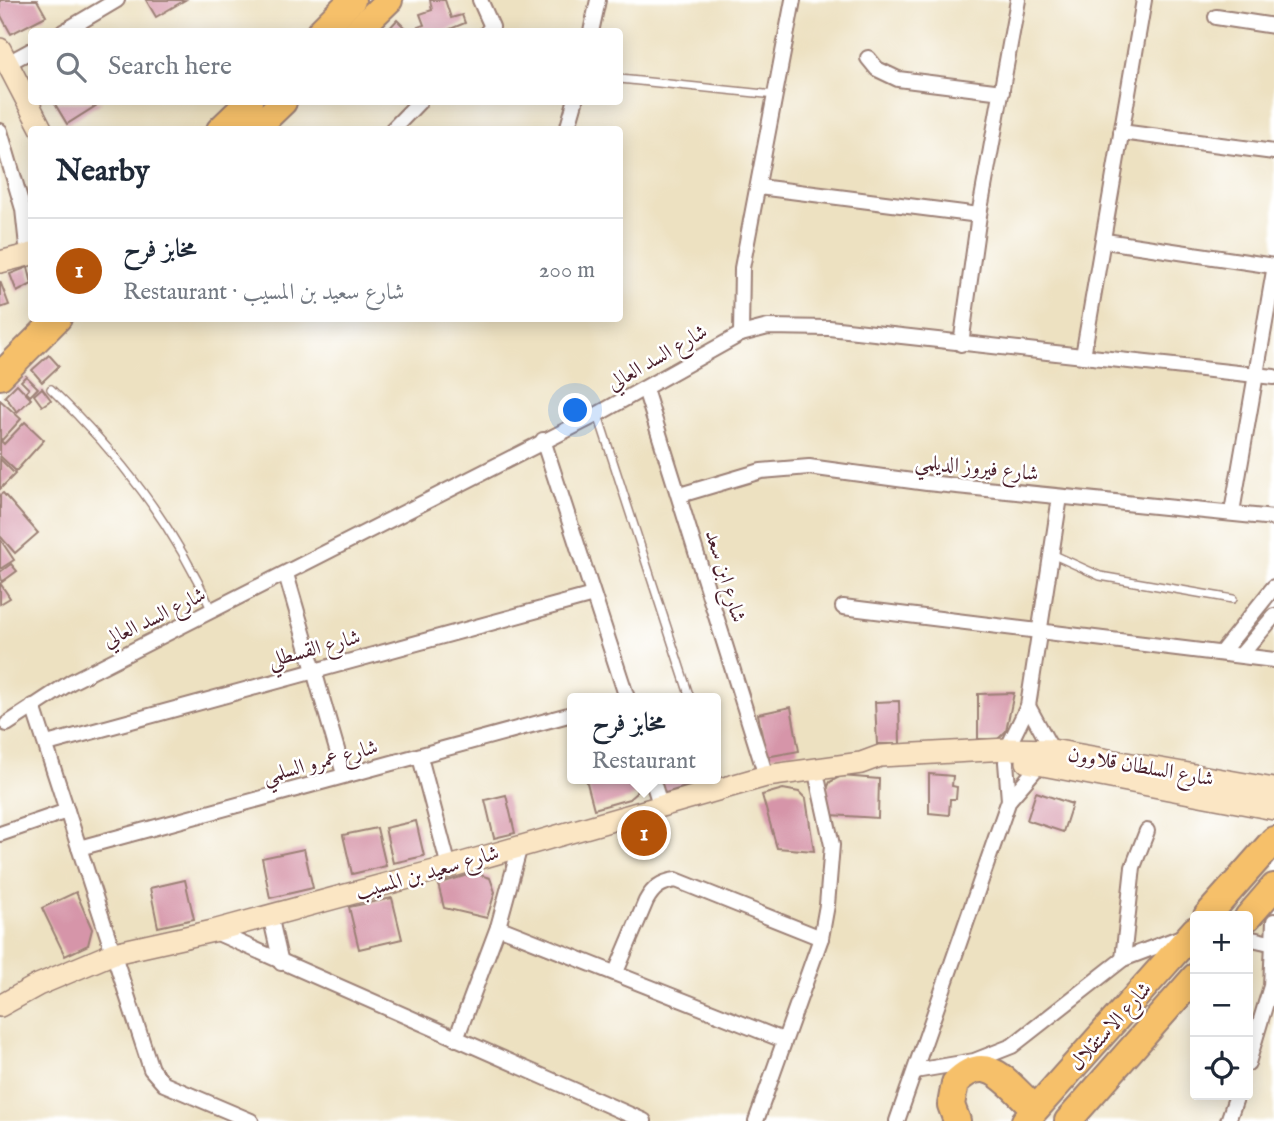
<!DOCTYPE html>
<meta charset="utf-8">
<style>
body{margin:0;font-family:"IM FELL English",Amiri,serif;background:#f6f6f7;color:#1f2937}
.controls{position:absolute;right:21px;bottom:21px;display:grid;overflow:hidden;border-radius:7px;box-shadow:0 4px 18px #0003}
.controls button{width:63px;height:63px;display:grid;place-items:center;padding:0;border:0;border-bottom:2px solid #e0e1e3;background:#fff;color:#1f2937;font:35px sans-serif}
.you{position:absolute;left:576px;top:411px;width:24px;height:24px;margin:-18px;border:5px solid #fff;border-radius:50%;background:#1a73e8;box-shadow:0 0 0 10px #1a73e833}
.badge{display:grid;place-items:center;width:46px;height:46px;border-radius:50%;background:#b45309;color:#fff;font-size:23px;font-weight:700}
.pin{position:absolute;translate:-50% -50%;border:4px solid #fff;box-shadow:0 2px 7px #0006}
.popup{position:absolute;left:567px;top:693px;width:154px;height:91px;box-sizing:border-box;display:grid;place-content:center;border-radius:7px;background:#fff;filter:drop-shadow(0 2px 5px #0005);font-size:23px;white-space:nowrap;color:#747a83}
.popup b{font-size:26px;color:#1f2937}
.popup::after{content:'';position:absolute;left:50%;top:100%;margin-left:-14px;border:14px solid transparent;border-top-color:#fff}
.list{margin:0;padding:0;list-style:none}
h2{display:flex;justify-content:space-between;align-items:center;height:91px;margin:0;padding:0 28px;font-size:30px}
h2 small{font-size:23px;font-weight:400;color:#747a83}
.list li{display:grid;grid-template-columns:46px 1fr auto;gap:21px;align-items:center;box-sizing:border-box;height:105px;padding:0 28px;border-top:2px solid #e0e1e3}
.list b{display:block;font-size:26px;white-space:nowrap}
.list p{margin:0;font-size:23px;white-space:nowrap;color:#747a83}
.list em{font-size:23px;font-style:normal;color:#747a83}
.icon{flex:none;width:38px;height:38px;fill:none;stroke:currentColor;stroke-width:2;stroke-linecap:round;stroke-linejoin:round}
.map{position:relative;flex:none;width:1274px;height:1121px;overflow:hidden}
.search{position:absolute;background:#fff;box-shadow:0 4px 18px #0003;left:28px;top:28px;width:595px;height:77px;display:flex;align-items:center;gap:18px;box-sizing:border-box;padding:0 24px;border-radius:7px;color:#747a83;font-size:26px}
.panel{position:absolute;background:#fff;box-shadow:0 4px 18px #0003;left:28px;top:126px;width:595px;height:196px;border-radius:7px}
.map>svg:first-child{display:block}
.building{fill:#d695a9}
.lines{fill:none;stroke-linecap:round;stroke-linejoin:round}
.lane-casing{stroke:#9c8076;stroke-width:10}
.street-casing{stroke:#9c8076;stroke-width:18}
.secondary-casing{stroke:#9c8076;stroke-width:24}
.highway-casing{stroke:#9c8076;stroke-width:30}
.lane{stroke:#fff;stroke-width:7}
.street{stroke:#fff;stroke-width:14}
.secondary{stroke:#fbe6c4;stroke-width:21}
.highway{stroke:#f6c06b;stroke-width:26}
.labels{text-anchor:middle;stroke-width:5;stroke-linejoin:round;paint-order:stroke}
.street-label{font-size:21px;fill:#4a1f2b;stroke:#fff}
</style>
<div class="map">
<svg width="1274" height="1121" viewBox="0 0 1274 1121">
<rect width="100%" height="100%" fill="#fff"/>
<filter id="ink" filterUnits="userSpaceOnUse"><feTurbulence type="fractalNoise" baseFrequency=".0143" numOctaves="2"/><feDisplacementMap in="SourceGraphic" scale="14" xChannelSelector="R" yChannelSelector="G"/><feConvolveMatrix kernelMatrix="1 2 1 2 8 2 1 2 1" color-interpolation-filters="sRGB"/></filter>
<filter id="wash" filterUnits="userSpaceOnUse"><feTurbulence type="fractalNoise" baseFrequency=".00686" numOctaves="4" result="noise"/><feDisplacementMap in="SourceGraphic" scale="28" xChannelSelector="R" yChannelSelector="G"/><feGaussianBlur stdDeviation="1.57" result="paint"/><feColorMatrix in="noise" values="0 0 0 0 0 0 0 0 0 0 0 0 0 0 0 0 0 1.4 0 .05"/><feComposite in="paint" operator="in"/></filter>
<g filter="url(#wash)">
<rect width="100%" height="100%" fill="#ede1c1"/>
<g id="blocks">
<g class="building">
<polygon points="0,0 37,0 46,16 11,34 0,14"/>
<polygon points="146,0 185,0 156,17"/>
<polygon points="430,0 445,0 451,18 462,15 465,23 443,32 420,31 418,27 424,25 420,14 432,10"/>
<polygon points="397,20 409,32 381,32 385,27 388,30"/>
<polygon points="58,102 102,102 67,124 55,104"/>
<polygon points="28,267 32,284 17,292 10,274"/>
<polygon points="0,281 9,305 0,308"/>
<polygon points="49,355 59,366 42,382 32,370"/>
<polygon points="26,376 38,388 30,396 26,392 29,389 21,381"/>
<polygon points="17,384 31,399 17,412 5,396"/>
<polygon points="42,388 51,400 42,406 34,395"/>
<polygon points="0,400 21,419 2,440 0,438"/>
<polygon points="25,422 44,440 16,471 0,456 0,440 4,444"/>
<polygon points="0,459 15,474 0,489"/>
<polygon points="3,493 38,533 15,553 0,536 0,495"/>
<polygon points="0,539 14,560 0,569"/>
<polygon points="11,564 17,571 2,582 0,572"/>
<polygon points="0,583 10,598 0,604"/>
<polygon points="1014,693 1006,731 998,739 978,739 978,694"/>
<polygon points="899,701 900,744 877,744 875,702"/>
<polygon points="791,707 799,751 766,757 758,714"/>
<polygon points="929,774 953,776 952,786 957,787 956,799 950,799 949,815 929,813"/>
<polygon points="841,776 879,779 878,818 831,815 825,793 830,782"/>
<polygon points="586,779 638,779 639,781 636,793 629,799 594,809"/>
<polygon points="658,779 697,779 699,783 662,794"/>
<polygon points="783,789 799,792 806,799 814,851 777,848 762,795"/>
<polygon points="1036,792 1072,804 1063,832 1027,820"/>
<polygon points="506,795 515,833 494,838 485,800"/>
<polygon points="416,821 424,856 393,863 385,828"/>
<polygon points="377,828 386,866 352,874 343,835"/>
<polygon points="304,849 313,888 270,898 262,858"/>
<polygon points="474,873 490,878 495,892 487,918 444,908 438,884"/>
<polygon points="185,880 194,919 158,927 150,888"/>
<polygon points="76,892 92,929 88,945 65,956 42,908"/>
<polygon points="392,898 402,939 359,949 349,907"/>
</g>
</g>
</g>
<g filter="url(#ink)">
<use href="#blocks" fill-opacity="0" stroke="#9c8076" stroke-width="2"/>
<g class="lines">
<defs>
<g id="lane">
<polyline points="620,79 775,95"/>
<path d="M51,389C120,455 173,524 212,611"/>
<polyline points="598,415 690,698"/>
<polyline points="1052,554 1100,576 1233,599"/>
</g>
<g id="street">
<polyline points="480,0 492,27 487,32"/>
<polyline points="1216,17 1274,26"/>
<polyline points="63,32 117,0"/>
<polyline points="591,32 598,0"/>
<polyline points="868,58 877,69 898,79 1002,92"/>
<polyline points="8,63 32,50"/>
<polyline points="392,130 419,102"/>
<polyline points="567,130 575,102"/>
<polyline points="0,131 23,209 28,255"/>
<polyline points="1121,132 1274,152"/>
<polyline points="759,187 979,215"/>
<polyline points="1105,241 1274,266"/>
<polyline points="741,334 742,268 793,0"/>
<polyline points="961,344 979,215 1018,0"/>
<polyline points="1083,356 1144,0"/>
<polyline points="645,389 766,776"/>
<polyline points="543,440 627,698"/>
<polyline points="680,495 761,471 809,467 927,483 1274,518"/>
<polyline points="1232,512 1274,271"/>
<polyline points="286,574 344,774"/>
<polyline points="843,607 1274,660"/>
<polyline points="1221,653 1274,587"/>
<polyline points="1241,655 1274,616"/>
<polyline points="33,706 151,1069 164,1084 251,1121"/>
<polyline points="1028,706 1052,750"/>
<polyline points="7,724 71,682 598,414 741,334 768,327 829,328 1274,377"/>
<polyline points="47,744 593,595"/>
<polyline points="1007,749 1028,706 1060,497"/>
<polyline points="420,757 449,867"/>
<polyline points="652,779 661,807"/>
<polyline points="1009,800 1041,763"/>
<polyline points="0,834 67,811"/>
<polyline points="79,848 572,714"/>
<polyline points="270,915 281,963"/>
<polyline points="498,927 783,1040"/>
<polyline points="213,931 644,1121"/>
<polyline points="1248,938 1274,944"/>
<polyline points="1123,959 1133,867 1147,831"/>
<path d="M616,972L646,901C653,888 661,882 676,880L821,938"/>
<polyline points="456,1039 498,927 520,846"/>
<polyline points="1248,1063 1271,986 1274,921"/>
<polyline points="915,1071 974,1061 1012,1046 1123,959 1184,936"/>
<polyline points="756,1121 821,938 827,905 832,845 815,768"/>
<polyline points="897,1121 1009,800 1006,762"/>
<polyline points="1228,1121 1237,1095"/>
</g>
<g id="secondary">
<polyline points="0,49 42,130"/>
<polyline points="0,262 32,254"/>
<polyline points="1027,762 1274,809"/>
<polyline points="0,1006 38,985 114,953 213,931 449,867 766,776 861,763 880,756 1007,749 1052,750 1274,789"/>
</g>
<g id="highway">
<polyline points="320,32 352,0"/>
<polyline points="356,32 389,0"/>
<polyline points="220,130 249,102"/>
<polyline points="254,130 283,102"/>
<polyline points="0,376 58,318"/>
<polyline points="1207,916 1274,840"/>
<polyline points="1248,917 1274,887"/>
<path d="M957,1121L951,1105L955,1083C985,1052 1004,1079 1027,1101"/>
<polyline points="1025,1121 1195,930"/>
<polyline points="1068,1121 1195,977"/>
</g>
</defs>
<use href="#lane" class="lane-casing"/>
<use href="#street" class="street-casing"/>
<use href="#secondary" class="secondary-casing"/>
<use href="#highway" class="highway-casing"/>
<use href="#lane" class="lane"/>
<use href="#street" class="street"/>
<use href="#secondary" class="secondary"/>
<use href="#highway" class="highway"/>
</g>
</g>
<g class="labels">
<g class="street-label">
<text transform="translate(657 357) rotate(-30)" y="7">شارع السد العالي</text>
<text transform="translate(977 467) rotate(6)" y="7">شارع فيروز الديلمي</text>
<text transform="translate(726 576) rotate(73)" y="7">شارع ابن سعد</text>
<text transform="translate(154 617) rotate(-26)" y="7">شارع السد العالي</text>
<text transform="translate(314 648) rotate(-15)" y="7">شارع القسطلي</text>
<text transform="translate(320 761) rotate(-15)" y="7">شارع عمرو السلمي</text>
<text transform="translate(1141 766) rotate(10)" y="7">شارع السلطان قلاوون</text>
<text transform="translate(427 872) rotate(-16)" y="7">شارع سعيد بن المسيب</text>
<text transform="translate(1110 1026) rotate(-48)" y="7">شارع الاستقلال</text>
</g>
</g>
</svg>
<div class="controls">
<button>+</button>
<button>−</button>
<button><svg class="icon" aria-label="locate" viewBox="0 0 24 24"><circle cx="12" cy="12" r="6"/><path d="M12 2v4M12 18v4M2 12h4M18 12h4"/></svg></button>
</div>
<div class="you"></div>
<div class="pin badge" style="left:644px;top:833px">1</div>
<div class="popup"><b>مخابز فرح</b>Restaurant</div>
<div class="search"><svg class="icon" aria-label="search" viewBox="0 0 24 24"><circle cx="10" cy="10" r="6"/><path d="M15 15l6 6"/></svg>Search here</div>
<section class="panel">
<h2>Nearby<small></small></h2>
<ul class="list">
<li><span class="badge">1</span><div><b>مخابز فرح</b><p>Restaurant · شارع سعيد بن المسيب</p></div><em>200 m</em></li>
</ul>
</section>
</div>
